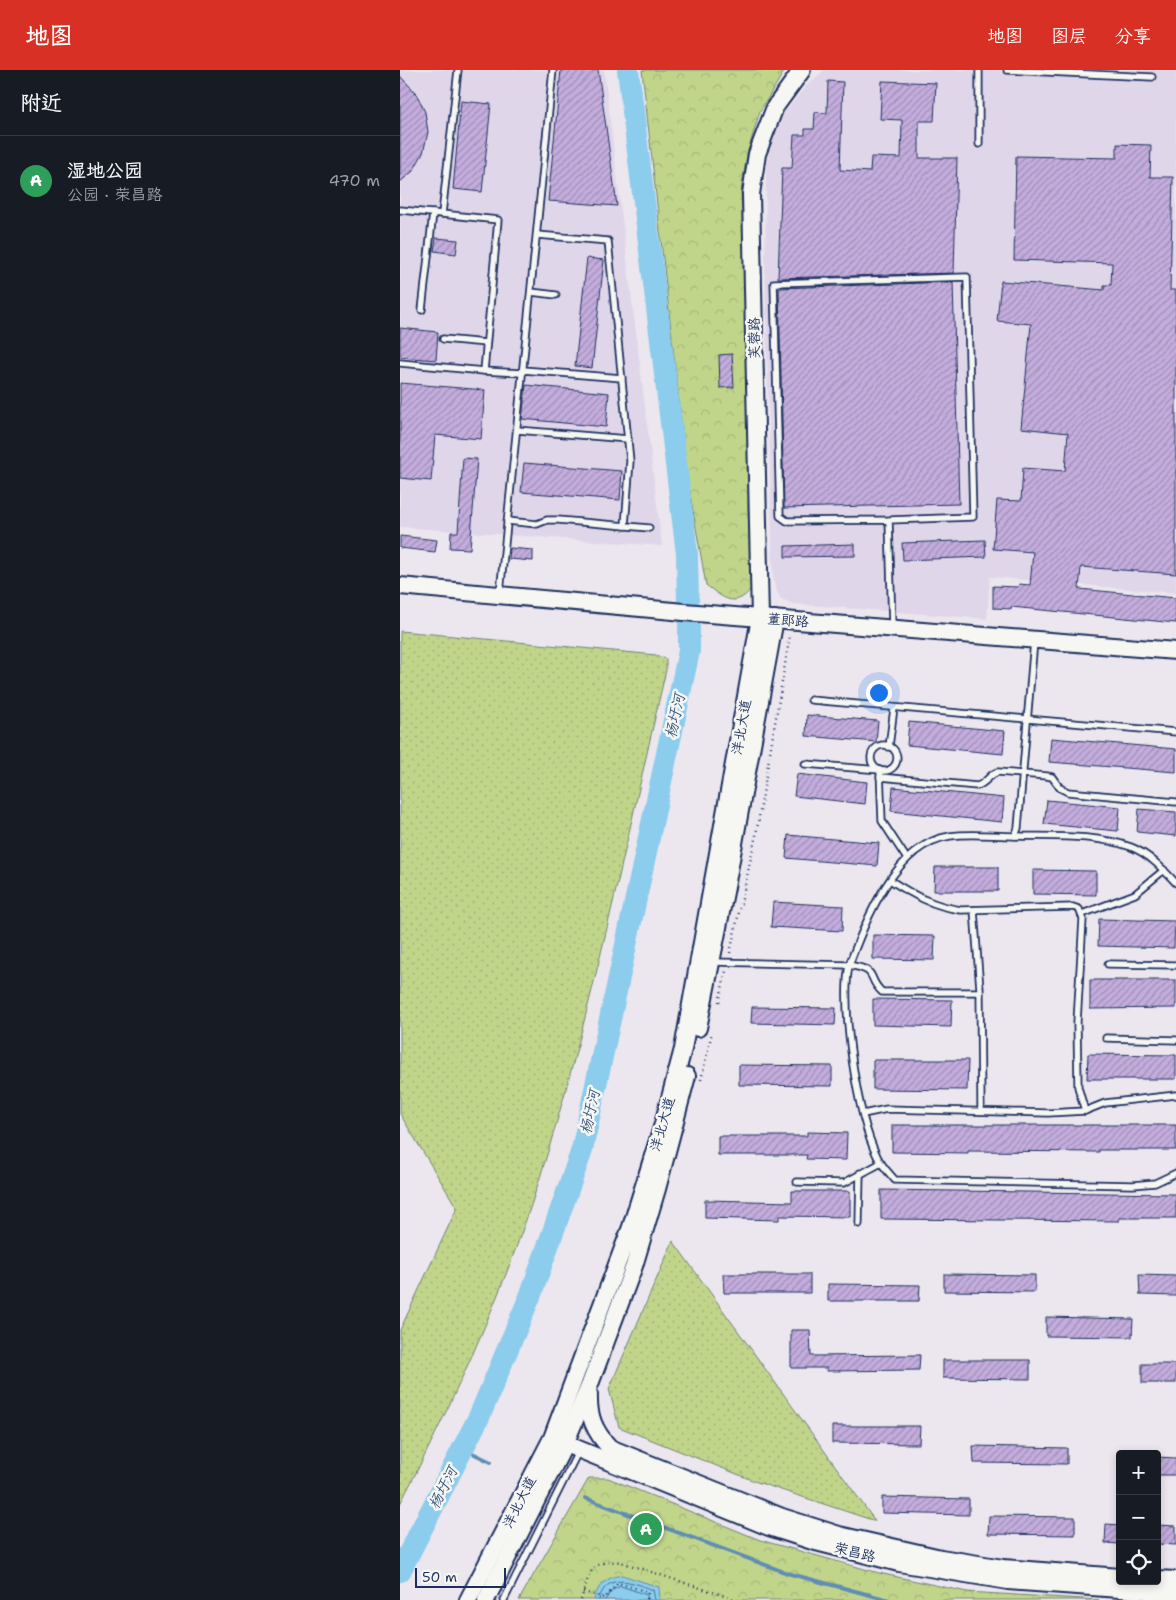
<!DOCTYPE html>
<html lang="zh">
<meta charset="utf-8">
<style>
body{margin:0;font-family:"Shantell Sans","LXGW WenKai TC",sans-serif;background:#242831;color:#f1f3f6}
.controls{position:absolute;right:15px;bottom:15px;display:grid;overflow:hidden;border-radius:5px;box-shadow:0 2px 8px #0003}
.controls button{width:45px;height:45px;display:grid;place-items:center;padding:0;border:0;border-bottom:1px solid #363941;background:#171b24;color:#f1f3f6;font:25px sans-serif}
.scale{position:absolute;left:15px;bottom:12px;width:91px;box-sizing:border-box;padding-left:5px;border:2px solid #1b2f5e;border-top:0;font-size:14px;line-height:18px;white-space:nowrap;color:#1b2f5e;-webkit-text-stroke:4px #f6f6f2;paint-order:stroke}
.you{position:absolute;left:478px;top:622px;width:18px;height:18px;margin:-12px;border:4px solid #fff;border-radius:50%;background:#1a73e8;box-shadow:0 0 0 8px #1a73e833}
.badge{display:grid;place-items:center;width:32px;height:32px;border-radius:50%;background:#d93025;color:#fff;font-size:16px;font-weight:700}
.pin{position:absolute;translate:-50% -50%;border:2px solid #fff;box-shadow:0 1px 5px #0006}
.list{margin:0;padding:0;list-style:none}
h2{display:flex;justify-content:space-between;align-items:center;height:65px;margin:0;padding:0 20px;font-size:21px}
h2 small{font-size:16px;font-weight:400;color:#9ea1a6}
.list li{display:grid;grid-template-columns:32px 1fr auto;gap:15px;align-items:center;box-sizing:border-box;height:90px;padding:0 20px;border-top:1px solid #363941}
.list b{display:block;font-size:19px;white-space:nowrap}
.list p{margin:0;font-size:16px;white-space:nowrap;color:#9ea1a6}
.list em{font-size:16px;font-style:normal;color:#9ea1a6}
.icon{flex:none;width:28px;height:28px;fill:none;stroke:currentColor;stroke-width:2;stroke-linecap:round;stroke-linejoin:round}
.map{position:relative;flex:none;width:776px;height:1530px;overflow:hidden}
header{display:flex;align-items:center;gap:30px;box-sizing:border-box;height:70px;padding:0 25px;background:#d93025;color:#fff}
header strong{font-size:24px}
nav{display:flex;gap:28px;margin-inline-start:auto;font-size:18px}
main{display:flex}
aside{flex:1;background:#171b24}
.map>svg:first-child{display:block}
.built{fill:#e0d6e9}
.grass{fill:url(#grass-dots);stroke:#6e8274}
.park{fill:url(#park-crowns);stroke:#6e8274}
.water{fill:#8ccced;stroke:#5f8db4}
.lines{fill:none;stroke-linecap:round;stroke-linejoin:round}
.shore{stroke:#486e97;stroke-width:1}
.stream{stroke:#5f8db4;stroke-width:4}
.river{stroke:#8ccced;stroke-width:22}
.building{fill:url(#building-hatch);stroke:#1b2f5e}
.lane-casing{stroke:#1b2f5e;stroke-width:9}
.secondary-casing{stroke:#1b2f5e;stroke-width:20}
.path{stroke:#1b2f5e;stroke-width:2.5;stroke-dasharray:1 4;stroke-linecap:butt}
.lane{stroke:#f6f6f2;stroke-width:5.5}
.secondary{stroke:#f6f6f2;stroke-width:16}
.labels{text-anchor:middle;stroke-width:5;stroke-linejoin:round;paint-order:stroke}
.street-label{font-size:14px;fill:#1b2f5e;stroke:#f6f6f2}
.water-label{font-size:15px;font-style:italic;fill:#375682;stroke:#f6f6f2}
</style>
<header>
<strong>地图</strong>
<nav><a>地图</a><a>图层</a><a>分享</a></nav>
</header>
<main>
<aside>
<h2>附近<small></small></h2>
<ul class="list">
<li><span class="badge" style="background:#2e9e5b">A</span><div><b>湿地公园</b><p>公园 · 荣昌路</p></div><em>470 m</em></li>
</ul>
</aside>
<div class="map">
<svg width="776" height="1530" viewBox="0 0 776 1530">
<defs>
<pattern id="grass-dots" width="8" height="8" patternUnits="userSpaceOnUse" patternTransform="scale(1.25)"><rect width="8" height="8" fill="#c1d58a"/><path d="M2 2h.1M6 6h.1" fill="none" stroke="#a5b77a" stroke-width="1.8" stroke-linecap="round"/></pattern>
<pattern id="park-crowns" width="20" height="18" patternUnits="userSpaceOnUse" patternTransform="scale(1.25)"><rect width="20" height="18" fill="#c1d58a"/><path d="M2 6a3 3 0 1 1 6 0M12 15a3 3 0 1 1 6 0" fill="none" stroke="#a5b77a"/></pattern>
<pattern id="building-hatch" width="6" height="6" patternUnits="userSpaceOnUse" patternTransform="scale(1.25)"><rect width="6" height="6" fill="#c4addd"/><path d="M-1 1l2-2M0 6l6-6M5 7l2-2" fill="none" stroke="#9e8db6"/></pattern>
</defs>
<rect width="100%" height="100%" fill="#ece7ee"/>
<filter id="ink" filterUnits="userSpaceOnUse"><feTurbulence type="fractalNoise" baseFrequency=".02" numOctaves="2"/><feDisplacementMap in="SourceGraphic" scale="10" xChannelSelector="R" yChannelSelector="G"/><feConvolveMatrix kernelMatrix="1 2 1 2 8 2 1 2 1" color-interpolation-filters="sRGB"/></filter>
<g filter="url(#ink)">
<g class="built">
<polygon points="0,0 204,0 262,476 0,457"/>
<polygon points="424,0 776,0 776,523 590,507 587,549 393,534 381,529 376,520 373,508 365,210 366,96 371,73 385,42 404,18"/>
</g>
<g class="grass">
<path d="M0,561L256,585L266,589V600C226,772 191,946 138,1114C103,1224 53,1332 0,1434V1260L57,1138L0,1044Z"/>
<polygon points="273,1171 475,1451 357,1412 219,1357 209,1319"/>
</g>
<g class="park">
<path d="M242,0H385L360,41L347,84L341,122L351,334L348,437L351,519C335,539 323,528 306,515L288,412Z"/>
<polygon points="189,1408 208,1408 360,1470 479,1503 567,1522 699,1530 119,1530"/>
</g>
<path class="water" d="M222,1505L259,1517L260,1530H194C197,1515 207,1507 222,1505Z"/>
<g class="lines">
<g class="shore">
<path d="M199,1530C206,1501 233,1512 253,1520L255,1530"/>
<polyline points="205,1530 212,1520 221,1516 247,1525 248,1530"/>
</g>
<g class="stream">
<polyline points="62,1378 91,1392"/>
<polyline points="185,1428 387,1503 489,1530"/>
</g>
<g class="river">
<polyline points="228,0 287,484 288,532"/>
<polyline points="0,1501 79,1347 131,1224 182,1080 289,581 289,554"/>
</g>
</g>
<g class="building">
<polygon points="161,0 198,0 217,136 148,131"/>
<polygon points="0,6 16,23 25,42 28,62 23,83 13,101 0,112"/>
<polygon points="428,11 443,12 440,100 470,102 471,87 501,88 502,50 480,49 482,11 536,13 534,51 519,51 519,88 557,88 554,203 378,208 382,98 392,98 394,65 405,65 405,59 414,59 415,42 427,43"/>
<polygon points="61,31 91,34 82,122 53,119"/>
<polygon points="717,74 751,75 750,107 773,107 770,220 776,220 776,504 681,497 679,519 776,528 776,553 611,537 611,539 593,538 593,516 618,517 619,514 630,515 633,482 593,479 597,430 621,431 623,398 665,401 668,363 621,358 631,254 597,251 601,211 704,220 704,215 711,215 712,193 614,190 616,86 717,88"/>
<polygon points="36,168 58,170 56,184 34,181"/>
<polygon points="187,188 204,190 192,298 175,296"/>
<polygon points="553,212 559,434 384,438 379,218"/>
<polygon points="0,258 38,262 36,290 0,287"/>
<polygon points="332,284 334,317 320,318 319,285"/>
<polygon points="0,313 85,320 81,369 35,365 31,411 0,408"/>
<polygon points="126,315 209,323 206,357 122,349"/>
<polygon points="63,388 77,389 70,479 50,478 51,462 58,462"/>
<polygon points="124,393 222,401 220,430 121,422"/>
<polygon points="0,466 37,470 35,482 0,478"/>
<polygon points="585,470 586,487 503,490 502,473"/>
<polygon points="455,474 455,486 385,487 385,476"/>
<polygon points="110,478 133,480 133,491 109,489"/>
<polygon points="407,645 478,651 476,672 406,666"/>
<polygon points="509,652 605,661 603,684 507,675"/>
<polygon points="651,668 776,679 776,702 649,692"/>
<polygon points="397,704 467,712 465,734 394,726"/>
<polygon points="493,717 604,728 602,752 491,741"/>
<polygon points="647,730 720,737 718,761 644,754"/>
<polygon points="739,739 776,742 776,766 737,762"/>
<polygon points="388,765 479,773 477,796 386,788"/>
<polygon points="535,797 598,797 598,821 534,821"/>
<polygon points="633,800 696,801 696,825 633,824"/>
<polygon points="373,832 443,836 442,861 371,857"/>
<polygon points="699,849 775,851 774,878 698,876"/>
<polygon points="473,865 535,866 534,890 473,889"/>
<polygon points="690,910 776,910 776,938 690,939"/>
<polygon points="473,929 552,930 551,957 473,955"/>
<polygon points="352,937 436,938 435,955 351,953"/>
<polygon points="688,984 776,985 776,1009 687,1009"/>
<polygon points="473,990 568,990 567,1020 473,1019"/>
<polygon points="339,995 432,996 432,1016 339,1015"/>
<polygon points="492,1055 776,1055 776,1080 699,1080 699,1082 568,1081 568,1083 492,1082"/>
<polygon points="407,1062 447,1063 446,1090 406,1089 407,1085 318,1085 318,1066 407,1066"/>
<polygon points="481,1120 776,1124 776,1148 719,1148 719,1151 481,1149"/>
<polygon points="392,1121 450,1121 450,1147 379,1146 379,1150 305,1148 305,1130 392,1132"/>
<polygon points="323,1204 410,1204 410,1223 324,1223"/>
<polygon points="544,1204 635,1205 635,1222 544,1221"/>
<polygon points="739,1205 776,1206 776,1226 740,1225"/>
<polygon points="428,1214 520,1215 519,1231 428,1231"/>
<polygon points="646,1247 733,1249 732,1267 646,1266"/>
<polygon points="391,1260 410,1260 411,1286 520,1285 519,1300 427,1301 427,1298 391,1298"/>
<polygon points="543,1290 630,1290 630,1309 543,1308"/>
<rect x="742" y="1294" width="34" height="19"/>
<polygon points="432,1356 520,1356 519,1374 432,1373"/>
<polygon points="573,1376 667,1378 667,1394 574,1393"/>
<polygon points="757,1387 776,1388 776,1405 757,1405"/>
<polygon points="482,1427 569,1429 569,1445 482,1443"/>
<polygon points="589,1446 675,1447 675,1465 588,1464"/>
<polygon points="706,1454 720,1455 720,1474 705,1473"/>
<polygon points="757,1455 776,1456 776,1475 757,1474"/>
</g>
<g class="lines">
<defs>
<g id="lane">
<polyline points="579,0 579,74"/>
<polyline points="607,0 752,7"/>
<polyline points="0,140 42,144"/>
<polyline points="137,165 208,171 230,391 225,456"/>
<polyline points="131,222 156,225"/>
<polyline points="22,240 33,143"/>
<polyline points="43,269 86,273"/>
<polyline points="0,293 84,301 98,150 42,144 58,0"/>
<polyline points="123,300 222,308"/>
<polyline points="84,301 122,303"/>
<polyline points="117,360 228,369"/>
<polyline points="489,450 387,451 380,446 374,213 567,207 573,447 489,450 492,557"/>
<polyline points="107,451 137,454 147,450 158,450 249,458"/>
<polyline points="100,523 153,0"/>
<polyline points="411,630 776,662"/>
<circle cx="484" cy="688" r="13"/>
<polyline points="489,677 494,638"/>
<polyline points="405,694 480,700 482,751 507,789"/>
<path d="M480,707L577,716C587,713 589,704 598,702L647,706L652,707L660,718L668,722L776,732"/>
<path d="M615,766C652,767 695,764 731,777C749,784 763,799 776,813"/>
<path d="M490,810C513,825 533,836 561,840L673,837L679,839L683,849L677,952L678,1017L685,1041"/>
<polyline points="574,840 580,919 581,1041"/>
<polyline points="682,844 735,824 764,800"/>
<path d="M313,892L449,895C466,850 495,774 550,766C571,763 594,766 615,766L618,758L634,571"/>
<polyline points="708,894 776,895"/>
<path d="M579,922H482C465,906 481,901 449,895C441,939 457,1046 477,1086C481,1095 489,1103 495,1110L733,1115L755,1113L776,1103"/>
<polyline points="706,968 776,970"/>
<polyline points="463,1044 487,1039 648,1043 685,1041 705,1033 776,1025"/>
<polyline points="397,1112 444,1113 481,1093"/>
<polyline points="459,1154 460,1103"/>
<polyline points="104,1530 179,1380"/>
</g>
<g id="secondary">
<polyline points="0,516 284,542 776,581"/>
<polyline points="298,958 326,817 375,549"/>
<path d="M189,1324C188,1346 194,1361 210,1378L382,1447L439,1465L541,1488L603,1498L720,1507"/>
<polyline points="156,1370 369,1457 412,1471 499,1493 608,1511 776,1523"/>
<polyline points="757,1509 776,1510"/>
<polyline points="68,1530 152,1368 231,1157 263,1054 283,979 360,548 351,124 357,84 375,37 402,0"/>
<polyline points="86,1530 165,1374 190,1314 234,1196 257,1119 287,1006"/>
</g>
</defs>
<use href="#lane" class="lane-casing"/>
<use href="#secondary" class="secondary-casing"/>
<g class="path">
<polyline points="330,883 356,765 390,565"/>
<polyline points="319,932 326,901"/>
<polyline points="301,1010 312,962"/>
<polyline points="183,1522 205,1528 218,1513 248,1522 247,1530"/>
<path d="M181,1530C189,1505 189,1489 221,1492L337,1530"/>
</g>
<use href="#lane" class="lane"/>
<use href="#secondary" class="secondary"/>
</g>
</g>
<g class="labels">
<g class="street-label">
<text transform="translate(354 268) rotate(-91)" y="5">芙蓉路</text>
<text transform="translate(388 550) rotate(5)" y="5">董郎路</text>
<text transform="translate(341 657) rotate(-80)" y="5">洋北大道</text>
<text transform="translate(262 1054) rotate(-74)" y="5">洋北大道</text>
<text transform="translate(119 1432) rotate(-63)" y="5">洋北大道</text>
<text transform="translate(455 1482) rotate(14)" y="5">荣昌路</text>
</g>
<g class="water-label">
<text transform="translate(275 646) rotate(-78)" y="5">杨圩河</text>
<text transform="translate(190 1042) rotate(-78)" y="5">杨圩河</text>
<text transform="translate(43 1418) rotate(-63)" y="5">杨圩河</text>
</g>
</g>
</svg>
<div class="controls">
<button>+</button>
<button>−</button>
<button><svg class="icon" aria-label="locate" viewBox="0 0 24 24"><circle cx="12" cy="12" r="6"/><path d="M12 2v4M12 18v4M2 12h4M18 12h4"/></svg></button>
</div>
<div class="scale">50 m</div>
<div class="you"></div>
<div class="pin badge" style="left:246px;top:1459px;background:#2e9e5b">A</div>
</div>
</main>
